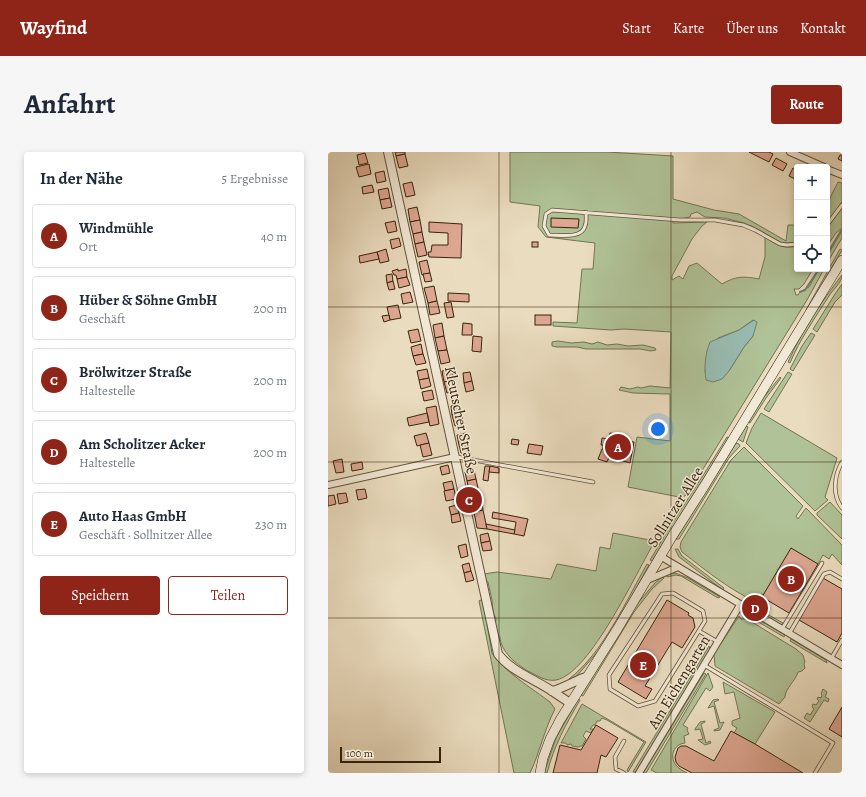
<!DOCTYPE html>
<html lang="de">
<meta charset="utf-8">
<style>
body{margin:0;font-family:Alegreya,serif;background:#f6f6f7;color:#1f2937}
.controls{position:absolute;right:12px;top:12px;display:grid;overflow:hidden;border-radius:4px;box-shadow:0 2px 6px #0003}
.controls button{width:36px;height:36px;display:grid;place-items:center;padding:0;border:0;border-bottom:1px solid #e0e1e3;background:#fff;color:#1f2937;font:20px sans-serif}
.scale{position:absolute;left:12px;bottom:10px;width:101px;box-sizing:border-box;padding-left:4px;border:2px solid #39250b;border-top:0;font-size:11px;line-height:14px;white-space:nowrap;color:#39250b;-webkit-text-stroke:3px #f1e8d5;paint-order:stroke}
.you{position:absolute;left:330px;top:277px;width:14px;height:14px;margin:-10px;border:3px solid #fff;border-radius:50%;background:#1a73e8;box-shadow:0 0 0 6px #1a73e833}
.badge{display:grid;place-items:center;width:26px;height:26px;border-radius:50%;background:#8f2418;color:#fff;font-size:13px;font-weight:700}
.pin{position:absolute;translate:-50% -50%;border:2px solid #fff;box-shadow:0 1px 4px #0006}
.list{margin:0;padding:0;list-style:none}
h2{display:flex;justify-content:space-between;align-items:center;height:52px;margin:0;padding:0 16px;font-size:17px}
h2 small{font-size:13px;font-weight:400;color:#747a83}
.list li{display:grid;grid-template-columns:26px 1fr auto;gap:12px;align-items:center;box-sizing:border-box;height:64px;margin:0 8px 8px;padding:0 8px;border:1px solid #e0e1e3;border-radius:4px}
.list b{display:block;font-size:15px;white-space:nowrap}
.list p{margin:0;font-size:13px;white-space:nowrap;color:#747a83}
.list em{font-size:13px;font-style:normal;color:#747a83}
.actions{display:flex;gap:8px;padding:12px 16px}
.actions a{flex:1;padding:9px 0;border:1px solid #8f2418;border-radius:4px;text-align:center;font-size:14px;color:#8f2418}
.actions .main{background:#8f2418;color:#fff}
.icon{flex:none;width:22px;height:22px;fill:none;stroke:currentColor;stroke-width:2;stroke-linecap:round;stroke-linejoin:round}
.map{position:relative;flex:none;width:514px;height:621px;overflow:hidden;border-radius:4px}
header{display:flex;align-items:center;gap:24px;box-sizing:border-box;height:56px;padding:0 20px;background:#8f2418;color:#fff}
header strong{font-size:19px}
nav{display:flex;gap:22px;margin-inline-start:auto;font-size:14px}
.intro{display:flex;align-items:center;justify-content:space-between;box-sizing:border-box;height:96px;padding:0 24px}
h1{margin:0;font-size:28px}
.button{padding:10px 18px;border-radius:4px;background:#8f2418;color:#fff;font-size:14px;font-weight:700}
main{display:flex;gap:24px;padding:0 24px}
aside{flex:1;background:#fff;border-radius:4px;box-shadow:0 2px 6px #0003}
.map>svg:first-child{display:block}
.green{fill:#b0c297;stroke:#747451;fill-rule:evenodd}
.water{fill:#98bcb2;stroke:#72806f}
.lines{fill:none;stroke-linecap:round;stroke-linejoin:round}
.stream{stroke:#72806f;stroke-width:2}
.building{fill:#dda691;stroke:#39250b}
.service-casing{stroke:#655338;stroke-width:4.5}
.minor-casing{stroke:#655338;stroke-width:8}
.tertiary-casing{stroke:#655338;stroke-width:10}
.secondary-casing{stroke:#39250b;stroke-width:10}
.service{stroke:#f1e8d5;stroke-width:3}
.minor{stroke:#f1e8d5;stroke-width:6}
.tertiary{stroke:#f1e8d5;stroke-width:8}
.secondary{stroke:#f1e8d5;stroke-width:9}
.grid{fill:none;stroke:#39250b;stroke-width:1;stroke-opacity:0.55}
.labels{text-anchor:middle;stroke-width:3;stroke-linejoin:round;paint-order:stroke}
.street-label{font-size:15px;fill:#39250b;stroke:#f1e8d5}
</style>
<header>
<strong>Wayfind</strong>
<nav><a>Start</a><a>Karte</a><a>Über uns</a><a>Kontakt</a></nav>
</header>
<div class="intro"><h1>Anfahrt</h1><a class="button">Route</a></div>
<main>
<aside>
<h2>In der Nähe<small>5 Ergebnisse</small></h2>
<ul class="list">
<li><span class="badge">A</span><div><b>Windmühle</b><p>Ort</p></div><em>40 m</em></li>
<li><span class="badge">B</span><div><b>Hüber &amp; Söhne GmbH</b><p>Geschäft</p></div><em>200 m</em></li>
<li><span class="badge">C</span><div><b>Brölwitzer Straße</b><p>Haltestelle</p></div><em>200 m</em></li>
<li><span class="badge">D</span><div><b>Am Scholitzer Acker</b><p>Haltestelle</p></div><em>200 m</em></li>
<li><span class="badge">E</span><div><b>Auto Haas GmbH</b><p>Geschäft · Sollnitzer Allee</p></div><em>230 m</em></li>
</ul>
<div class="actions"><a class="main">Speichern</a><a>Teilen</a></div>
</aside>
<div class="map">
<svg width="514" height="621" viewBox="0 0 514 621">
<rect width="100%" height="100%" fill="#eadcbf"/>
<filter id="stains"><feTurbulence type="fractalNoise" baseFrequency=".005" numOctaves="4"/><feColorMatrix values="0 0 0 0 .2 0 0 0 0 .09 0 0 0 0 .02 0 0 0 .5 -.17"/></filter>
<radialGradient id="worn" r=".72"><stop offset=".6" stop-color="#630" stop-opacity="0"/><stop offset="1" stop-color="#630" stop-opacity=".3"/></radialGradient>
<g class="green">
<path d="M182,0H279L345,4V47L386,58L411,62L458,89L460,73H469V90L459,91L452,90L426,75L416,71L396,66L377,65L369,60L363,62L362,65L352,67H345V71L379,70L374,74L364,87L344,124V128L351,124L355,127L361,114L369,111L394,132C408,124 415,124 431,127L437,105V85C447,92 456,98 469,94V117H485L476,132L471,137H466L468,143H470L472,140L481,135L491,117H496L479,148L364,335L357,344L351,345L300,335L309,285L342,289V242L305,241L291,238L293,235L302,237L310,235L313,236L322,234L342,236L343,180L296,177L283,178L225,174V170L249,171L254,117H265L267,91L218,85L210,75L212,54L182,50ZM425,168V184L416,195L401,219L377,220L379,199L390,186L411,178Z"/>
<polygon points="510,30 514,31 514,50 499,70 499,48 501,48"/>
<polygon points="514,56 514,76 508,81 499,94 499,76"/>
<polygon points="514,79 514,86 499,111 499,104"/>
<polygon points="512,97 514,98 480,158 478,158"/>
<path d="M514,123C514,131 505,137 501,144C487,166 472,187 462,211L460,210C474,179 493,150 514,123Z"/>
<polygon points="514,132 514,143 507,150 489,180 485,177 507,142"/>
<polygon points="483,181 487,183 465,219 462,217 474,194"/>
<polygon points="230,189 243,191 256,190 264,192 270,190 279,193 289,192 300,194 315,193 327,196 328,198 323,199 312,197 258,197 249,195 229,195 224,194 224,190"/>
<polygon points="460,220 464,222 441,260 436,257"/>
<polygon points="452,225 453,226 438,246 422,271 420,270 432,250"/>
<polygon points="433,261 509,306 497,345 500,348 487,359 418,291 424,276"/>
<polygon points="418,274 420,275 415,290 410,287"/>
<path d="M399,285L401,286C376,327 349,367 324,409L322,408C346,366 374,327 399,285Z"/>
<polygon points="408,291 411,292 412,294 401,306 351,387 348,387"/>
<path d="M416,295L475,354L468,364L470,367L478,356L514,393V413L504,402L501,407L495,403L490,412L436,443L433,442L428,450C399,436 380,420 354,400L352,395L353,390L403,308Z"/>
<polygon points="502,350 514,363 514,387 489,363 489,361"/>
<path d="M285,381L327,389C309,419 262,522 228,528C218,530 208,523 200,519C188,512 173,500 172,485L169,481L167,474L168,467L165,460L164,448L160,430L156,428V422L169,420L223,427L229,412L268,419L272,395L282,397Z"/>
<polygon points="347,397 350,397 354,404 396,436 395,438 351,405"/>
<path d="M319,412L321,413L297,457L272,497L247,526L242,529L241,527C275,501 298,449 319,412Z"/>
<polygon points="347,421 360,426 392,445 390,446 353,424 348,423 339,425 338,423"/>
<polygon points="335,424 336,426 324,437 306,460 255,544 253,543 307,454 327,431"/>
<path d="M152,448L155,449L164,501C174,518 205,537 222,550L227,557C216,578 212,600 202,621H186L151,449Z"/>
<polygon points="432,458 455,471 454,473 431,460"/>
<path d="M411,464L413,467H419L468,497L475,503L477,510L476,512L477,516L474,519L470,520C468,528 457,537 457,545L451,552L387,514L386,502Z"/>
<polygon points="427,466 428,466 457,483 456,485 427,468"/>
<polygon points="463,487 498,508 499,511 462,489"/>
<polygon points="381,494 382,497 308,620 305,620"/>
<polygon points="376,521 378,522 318,621 315,621"/>
<path d="M380,521L385,535L382,539L378,536L355,573L360,576L359,578L361,582L356,584L357,591C346,592 341,604 348,613C351,617 355,619 359,621H329L323,618Z"/>
<polygon points="395,530 447,560 427,592 406,581 409,576 404,573 404,569 412,566 406,540 397,542"/>
<polygon points="495,537 499,540 497,545 501,547 500,550 496,548 482,570 476,566 479,561 482,563 486,557 484,555 485,552 488,553 491,549 489,547 490,545 493,546 494,543 493,542"/>
<path d="M250,547L252,548C238,572 226,594 219,621H216L228,586Z"/>
<polygon points="390,547 391,548 386,550 392,571 396,570 392,578 386,579 386,578 391,576 386,554 380,556 385,548"/>
<polygon points="254,552 318,590 300,620 299,618 316,590 279,568 274,566 272,569 269,569 267,573 265,573 262,577 265,577 263,581 258,579 255,584 258,587 254,594 250,595 244,594 243,592 239,593 238,591 233,591"/>
<polygon points="377,569 377,570 373,572 378,591 382,589 383,591 377,593 370,588 375,587 372,577 367,578 367,577 372,570"/>
</g>
<path class="water" d="M426,168L429,170L425,184L416,195L401,219L394,227L385,230L378,228C376,215 377,203 382,190L411,178Z"/>
<g class="lines">
<g class="stream">
<polyline points="499,102 514,77"/>
<polyline points="472,140 477,138 491,117"/>
</g>
</g>
<g class="building">
<polygon points="67,0 77,0 77,2 68,4"/>
<polygon points="421,0 441,0 445,2 441,10"/>
<polygon points="37,1 40,11 31,13 29,3"/>
<polygon points="77,2 80,14 71,16 68,4"/>
<polygon points="512,3 514,3 514,9 510,7"/>
<polygon points="448,6 459,12 455,19 444,13"/>
<polygon points="41,12 43,22 31,25 28,15"/>
<polygon points="465,16 469,18 469,28 461,24"/>
<polygon points="56,19 58,29 49,31 47,21"/>
<polygon points="84,30 87,43 78,45 75,32"/>
<polygon points="44,33 46,40 35,42 34,35"/>
<polygon points="60,36 62,46 52,48 50,38"/>
<polygon points="62,46 64,55 54,57 52,48"/>
<polygon points="89,55 92,68 82,70 80,57"/>
<polygon points="223,66 251,67 250,76 223,75"/>
<polygon points="92,68 94,80 85,82 82,70"/>
<polygon points="67,69 69,79 60,81 57,71"/>
<polygon points="101,70 134,72 133,106 101,105 100,100 103,100 104,93 120,93 120,81 101,80"/>
<polygon points="94,80 96,90 87,92 85,82"/>
<polygon points="71,86 73,94 64,97 62,88"/>
<polygon points="96,90 99,103 90,105 87,92"/>
<rect x="204" y="90" width="6" height="5"/>
<polygon points="58,97 61,109 52,111 49,100"/>
<polygon points="49,100 51,107 32,111 31,104"/>
<polygon points="99,108 102,121 94,123 91,110"/>
<polygon points="70,117 70,119 78,117 79,125 69,127 68,123 66,123 64,119"/>
<polygon points="102,121 104,129 97,130 95,122"/>
<polygon points="64,122 65,129 59,131 58,123"/>
<polygon points="79,125 82,133 71,136 69,127"/>
<polygon points="65,129 67,137 61,138 59,131"/>
<polygon points="106,134 109,149 100,151 96,136"/>
<polygon points="82,140 85,150 75,152 73,142"/>
<polygon points="120,141 141,142 141,150 120,149"/>
<polygon points="109,149 112,161 102,163 100,151"/>
<polygon points="123,150 126,165 119,166 116,151"/>
<polygon points="70,153 73,166 62,168 59,155"/>
<polygon points="61,163 62,168 56,170 54,164"/>
<rect x="207" y="163" width="16" height="10"/>
<polygon points="114,171 116,184 107,186 105,173"/>
<polygon points="135,171 144,172 144,183 134,183"/>
<polygon points="90,177 93,189 83,191 80,179"/>
<polygon points="116,184 119,198 110,199 107,186"/>
<polygon points="145,184 154,185 153,200 144,199"/>
<polygon points="93,192 95,202 85,204 83,195"/>
<polygon points="119,198 122,210 113,212 110,199"/>
<polygon points="95,202 98,211 88,213 85,204"/>
<polygon points="99,217 101,226 91,228 89,219"/>
<polygon points="124,217 126,228 116,230 114,219"/>
<polygon points="142,220 144,229 136,231 135,221"/>
<polygon points="101,226 103,234 93,237 91,228"/>
<polygon points="126,228 129,239 119,241 116,230"/>
<polygon points="144,229 146,238 138,240 136,231"/>
<polygon points="104,238 106,247 96,249 94,240"/>
<polygon points="131,252 133,261 124,263 123,254"/>
<polygon points="108,254 111,272 102,274 98,256"/>
<polygon points="99,261 101,270 81,274 79,266"/>
<polygon points="133,261 136,272 127,274 124,263"/>
<polygon points="98,281 101,291 89,294 86,284"/>
<polygon points="138,281 140,291 131,293 129,283"/>
<polygon points="282,281 296,283 295,289 306,290 302,311 295,309 296,303 283,301 279,310 270,307 274,297 275,297 275,293 273,293 274,286 281,287"/>
<polygon points="184,287 191,288 190,293 183,292"/>
<polygon points="101,291 104,303 95,305 92,293"/>
<polygon points="140,291 143,303 133,301 131,293"/>
<polygon points="201,292 215,294 213,303 199,301"/>
<polygon points="14,307 16,320 8,321 5,309"/>
<polygon points="34,310 35,317 24,319 23,312"/>
<polygon points="120,313 122,321 114,323 112,315"/>
<polygon points="157,314 162,314 160,329 155,328"/>
<polygon points="162,314 171,316 171,321 161,320"/>
<polygon points="146,318 148,327 139,329 137,320"/>
<polygon points="148,327 150,336 141,338 139,329"/>
<polygon points="124,329 126,337 117,339 115,331"/>
<polygon points="37,337 39,346 30,348 28,338"/>
<polygon points="126,337 128,347 118,349 116,339"/>
<polygon points="18,341 20,350 11,352 9,342"/>
<polygon points="6,343 8,352 0,354 0,344"/>
<polygon points="154,350 155,358 146,360 144,352"/>
<polygon points="129,353 131,361 123,363 121,355"/>
<polygon points="155,358 158,372 159,377 149,376 146,360"/>
<polygon points="165,360 200,367 196,384 186,382 188,370 164,366"/>
<polygon points="131,361 133,369 124,371 123,363"/>
<polygon points="158,372 187,378 186,382 159,377"/>
<polygon points="160,381 162,389 153,391 152,383"/>
<polygon points="162,389 164,398 155,399 153,391"/>
<polygon points="138,392 140,404 133,406 130,394"/>
<polygon points="463,396 490,412 461,461 434,445"/>
<polygon points="141,411 143,419 136,421 134,413"/>
<polygon points="143,419 146,428 138,430 136,421"/>
<polygon points="495,426 514,437 514,481 509,490 471,468"/>
<polygon points="339,448 361,461 360,463 365,466 367,475 354,496 344,490 317,534 324,537 318,547 290,530"/>
<polygon points="514,555 514,585 501,577"/>
<polygon points="268,573 290,586 278,605 273,603 269,621 225,621 232,593 253,598"/>
<polygon points="403,579 427,592 475,621 364,621 351,614 348,610 347,605 350,596 353,594 358,594 386,609"/>
</g>
<g class="lines">
<defs>
<g id="service">
<path d="M258,60C258,65 259,70 257,74C254,87 232,83 221,83L216,74L218,62L224,58L352,68H387L415,73L427,78L452,92L459,93L469,92"/>
<polyline points="499,73 514,53"/>
<polyline points="129,305 265,330"/>
<path d="M514,310C506,324 504,343 514,356"/>
<polygon points="345,441 375,459 377,469 327,549 310,554 282,537 281,523 334,442"/>
<polyline points="454,477 494,411"/>
<polyline points="371,479 390,490"/>
<polyline points="461,482 496,422 502,420 514,427"/>
<polyline points="503,507 514,488"/>
<polyline points="376,513 505,591 487,621"/>
<polyline points="296,621 288,617 287,605 296,589"/>
</g>
<g id="minor">
<polyline points="462,0 496,15"/>
<polyline points="499,17 514,23"/>
<polyline points="0,333 127,305"/>
<polyline points="332,404 514,513"/>
<polyline points="317,429 350,415"/>
<polyline points="311,621 412,453"/>
</g>
<g id="tertiary">
<path d="M60,0L170,502C183,519 206,527 224,539C230,543 236,547 242,551"/>
<path d="M224,539C236,536 246,529 258,525"/>
</g>
<polyline id="secondary" points="212,621 215,606 222,587 232,568 290,476 345,383 377,333 514,108"/>
</defs>
<use href="#service" class="service-casing"/>
<use href="#minor" class="minor-casing"/>
<use href="#tertiary" class="tertiary-casing"/>
<use href="#secondary" class="secondary-casing"/>
<use href="#service" class="service"/>
<use href="#minor" class="minor"/>
<use href="#tertiary" class="tertiary"/>
<use href="#secondary" class="secondary"/>
</g>
<path class="grid" d="M171,0V621M343,0V621M0,155H514M0,310H514M0,466H514"/>
<g class="labels">
<g class="street-label">
<text transform="translate(133 268) rotate(78)" y="5">Kleutscher Straße</text>
<text transform="translate(347 355) rotate(-58)" y="5">Sollnitzer Allee</text>
<text transform="translate(351 530) rotate(-59)" y="5">Am Eichengarten</text>
</g>
</g>
<rect width="100%" height="100%" filter="url(#stains)"/>
<rect width="100%" height="100%" fill="url(#worn)"/>
</svg>
<div class="controls">
<button>+</button>
<button>−</button>
<button><svg class="icon" aria-label="locate" viewBox="0 0 24 24"><circle cx="12" cy="12" r="6"/><path d="M12 2v4M12 18v4M2 12h4M18 12h4"/></svg></button>
</div>
<div class="scale">100 m</div>
<div class="you"></div>
<div class="pin badge" style="left:290px;top:295px">A</div>
<div class="pin badge" style="left:463px;top:427px">B</div>
<div class="pin badge" style="left:141px;top:348px">C</div>
<div class="pin badge" style="left:427px;top:456px">D</div>
<div class="pin badge" style="left:315px;top:513px">E</div>
</div>
</main>
